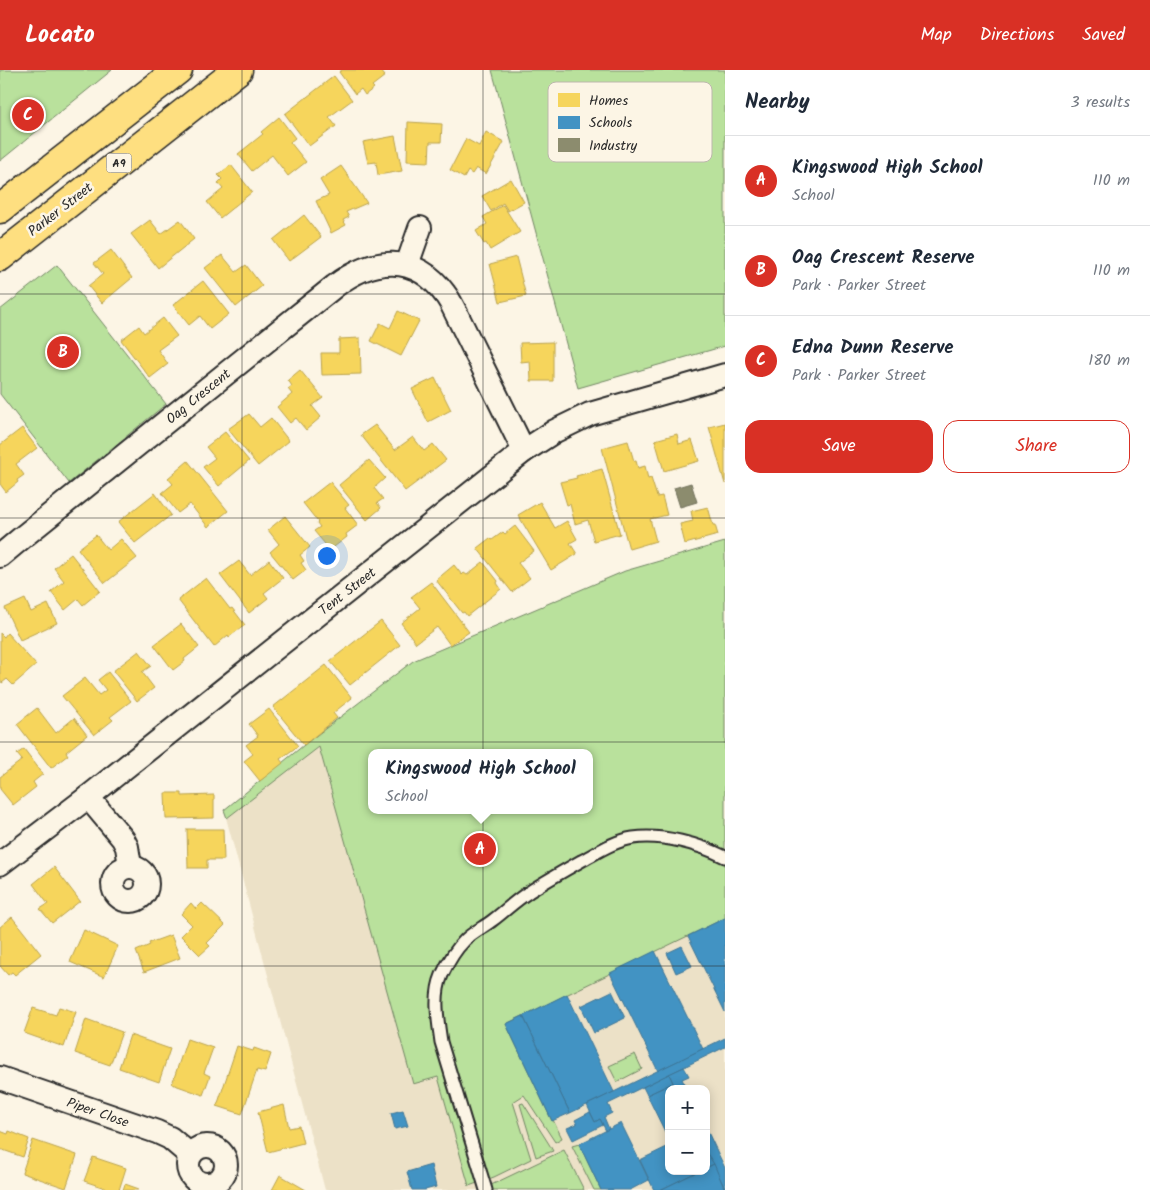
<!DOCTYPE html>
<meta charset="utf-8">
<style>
body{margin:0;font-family:Kalam,sans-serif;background:#f6f6f7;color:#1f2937}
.controls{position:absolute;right:15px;bottom:15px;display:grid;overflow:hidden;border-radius:10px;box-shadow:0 2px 12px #0003}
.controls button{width:45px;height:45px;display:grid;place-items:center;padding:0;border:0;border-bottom:1px solid #e0e1e3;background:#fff;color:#1f2937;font:25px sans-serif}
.you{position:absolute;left:326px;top:485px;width:18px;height:18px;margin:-12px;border:4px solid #fff;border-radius:50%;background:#1a73e8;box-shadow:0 0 0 8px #1a73e833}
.badge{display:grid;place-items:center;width:32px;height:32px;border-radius:50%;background:#d93025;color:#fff;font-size:16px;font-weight:700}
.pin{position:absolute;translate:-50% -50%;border:2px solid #fff;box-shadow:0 1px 5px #0006}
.popup{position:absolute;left:368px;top:679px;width:225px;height:65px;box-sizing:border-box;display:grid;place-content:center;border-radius:10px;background:#fff;filter:drop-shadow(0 1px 4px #0005);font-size:16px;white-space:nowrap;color:#747a83}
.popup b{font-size:19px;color:#1f2937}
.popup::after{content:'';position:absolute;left:50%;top:100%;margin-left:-10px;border:10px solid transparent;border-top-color:#fff}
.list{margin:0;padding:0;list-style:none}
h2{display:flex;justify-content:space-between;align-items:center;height:65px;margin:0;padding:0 20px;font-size:21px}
h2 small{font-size:16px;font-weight:400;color:#747a83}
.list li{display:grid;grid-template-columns:32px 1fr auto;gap:15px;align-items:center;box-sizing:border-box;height:90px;padding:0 20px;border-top:1px solid #e0e1e3}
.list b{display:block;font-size:19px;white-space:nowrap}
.list p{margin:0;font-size:16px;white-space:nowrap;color:#747a83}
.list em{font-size:16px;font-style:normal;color:#747a83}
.actions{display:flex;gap:10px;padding:15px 20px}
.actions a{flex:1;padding:11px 0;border:1px solid #d93025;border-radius:15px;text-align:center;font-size:18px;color:#d93025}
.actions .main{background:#d93025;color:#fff}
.map{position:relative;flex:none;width:725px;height:1120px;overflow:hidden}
header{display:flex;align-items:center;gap:30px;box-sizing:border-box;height:70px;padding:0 25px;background:#d93025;color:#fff}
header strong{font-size:24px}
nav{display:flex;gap:28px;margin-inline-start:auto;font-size:18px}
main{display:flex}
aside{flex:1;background:#fff}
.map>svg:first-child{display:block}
.built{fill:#ece1c7;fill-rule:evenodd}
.green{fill:#b9e19c;stroke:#728664;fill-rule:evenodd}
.homes{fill:#f6d55c;stroke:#b9a24d}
.schools{fill:#4393c3;stroke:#3c7495}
.industry{fill:#8c8c6e;stroke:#6f6f5a}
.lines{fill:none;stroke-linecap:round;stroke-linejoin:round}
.service-casing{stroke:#2b2b2b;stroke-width:15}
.minor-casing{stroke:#2b2b2b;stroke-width:26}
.trunk-casing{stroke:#2b2b2b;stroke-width:31}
.service{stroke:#fcf5e5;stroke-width:11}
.minor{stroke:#fcf5e5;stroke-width:22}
.trunk{stroke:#fedf80;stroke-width:28}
.grid{fill:none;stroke:#2b2b2b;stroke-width:1;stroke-opacity:0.55}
.labels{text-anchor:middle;stroke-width:5;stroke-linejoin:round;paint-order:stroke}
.shield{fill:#fcf5e5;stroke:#6a6863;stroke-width:1}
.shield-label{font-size:12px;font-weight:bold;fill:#2b2b2b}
.street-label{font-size:14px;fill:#2b2b2b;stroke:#fcf5e5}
.key{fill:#fcf5e5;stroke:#bdb8ad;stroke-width:1}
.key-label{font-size:14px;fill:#2b2b2b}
</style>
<header>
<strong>Locato</strong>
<nav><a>Map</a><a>Directions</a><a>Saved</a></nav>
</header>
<main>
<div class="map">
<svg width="725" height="1120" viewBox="0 0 725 1120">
<rect width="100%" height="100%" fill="#fcf5e5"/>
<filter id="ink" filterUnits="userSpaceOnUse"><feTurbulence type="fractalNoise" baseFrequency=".02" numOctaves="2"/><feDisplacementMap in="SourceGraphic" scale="10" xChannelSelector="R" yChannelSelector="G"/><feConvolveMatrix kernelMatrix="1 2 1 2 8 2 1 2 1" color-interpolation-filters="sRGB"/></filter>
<g filter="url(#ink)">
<path class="built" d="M725,472V1120H325L224,740L304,675L413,591L625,501ZM371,683H589V740H371ZM669,1019H706V1101H669Z"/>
<g class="green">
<polygon points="0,0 112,0 0,91"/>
<polygon points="492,0 725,0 725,276 578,318"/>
<polygon points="57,195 166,334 69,413 0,324 0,240"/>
<path d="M725,472V848L506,954L552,1051L553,1050L562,1068L555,1072L524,1025L513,1032L531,1089L494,1107L469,1116L438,1007L413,1014L319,677L227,748L224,740L304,675L413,591L625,501ZM371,683H589V740H371Z"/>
<polygon points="635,984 642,999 617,1012 609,996"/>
<polygon points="523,1033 549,1074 553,1081 536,1087 520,1034"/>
<polygon points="579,1074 601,1120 594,1120 572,1076"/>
<polygon points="564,1080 584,1120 490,1120 489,1116"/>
</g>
<g class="homes">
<polygon points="342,0 380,0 385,6 372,16 374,18 365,25 361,19 355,24 339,2"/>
<polygon points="334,6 352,30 329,47 336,56 309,76 285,44"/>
<polygon points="279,47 295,68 290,72 306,92 288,106 272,85 252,101 238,84 263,64 261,62"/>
<polygon points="408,52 442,54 441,72 430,72 429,92 407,91"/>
<polygon points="486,62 504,72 486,104 476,98 472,104 468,101 464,108 450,100 466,69 479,76"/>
<polygon points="395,66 402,101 378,105 376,92 368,93 363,72"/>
<polygon points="231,95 252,122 220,148 207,132 223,119 218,113 222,109 218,105"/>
<polygon points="341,96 367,133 346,142 349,147 343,150 346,155 331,163 316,131 329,125 320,110"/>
<polygon points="511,109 524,132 508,141 503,133 491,141 482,126"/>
<polygon points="503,135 520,162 490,180 486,173 484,174 476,161 487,154 483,147"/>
<polygon points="304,145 321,167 289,191 273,170"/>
<polygon points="150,150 161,164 180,150 194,169 158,198 131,164"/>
<polygon points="111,180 132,208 102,233 88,216 103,204 94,193"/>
<polygon points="222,185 236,202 246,195 262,216 236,237 205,198"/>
<polygon points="516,187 526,226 500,232 490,194"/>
<polygon points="203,211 229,244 210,259 200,246 189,255 173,235"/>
<polygon points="398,241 419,251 401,286 371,271 380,253 390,258"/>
<polygon points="163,248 177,266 158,280 168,294 150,308 121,270 139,256 144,263"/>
<polygon points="360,268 361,304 322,305 321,283 339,283 339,269"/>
<polygon points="553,272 553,311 531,311 530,291 521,292 520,273"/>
<polygon points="300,300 323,328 312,336 321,347 306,360 296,348 290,353 277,337 292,324 288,319 292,316 288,310"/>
<polygon points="435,308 451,340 428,352 412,319"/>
<polygon points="249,344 260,357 271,348 289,371 258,396 228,359"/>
<polygon points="725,353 725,414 709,357"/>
<polygon points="375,355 395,380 413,367 424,381 433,374 446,390 405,421 361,365"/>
<polygon points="22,358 37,378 16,394 24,405 17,410 18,412 6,422 0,414 0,375"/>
<polygon points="225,362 249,391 219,416 203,397 215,388 206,377"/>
<polygon points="677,364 679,374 692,370 699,391 664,401 655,370"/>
<polygon points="628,371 634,391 636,391 638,398 645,396 648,409 651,408 657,427 662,426 667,445 650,449 656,471 629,479 602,378"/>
<polygon points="369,390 385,408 374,418 383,429 377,433 381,438 367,450 339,415"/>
<polygon points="188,391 228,441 208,457 190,434 178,443 162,423 173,414 168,408"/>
<polygon points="602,399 620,464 594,471 588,450 575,454 570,434 567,435 560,412 577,408 576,406"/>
<polygon points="330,412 349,435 345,438 358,455 346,464 347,467 330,480 314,461 320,457 317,453 318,452 303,433"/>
<polygon points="155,423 171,445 135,473 118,452"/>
<polygon points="540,432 555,458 567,451 577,469 570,473 577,484 551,500 518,445"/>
<polygon points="708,437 713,455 715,455 718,465 685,474 680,454 693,451 691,441"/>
<polygon points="285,446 310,477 300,485 304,491 301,493 306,500 293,510 270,482 279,474 268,460"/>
<polygon points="515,456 534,481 518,493 530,508 512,522 477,478 490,468 492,470 503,462 505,464"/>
<polygon points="96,465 108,480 121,469 137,488 105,513 78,479"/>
<polygon points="71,484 100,521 83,535 78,529 65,540 51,522 64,511 54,498"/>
<polygon points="269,490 283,508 264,523 268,528 249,543 220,505 239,491 250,505"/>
<polygon points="483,492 498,511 497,513 501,519 467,546 464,542 462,543 436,510 454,495 462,505 464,503 467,505"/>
<polygon points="206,508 230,539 232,538 245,555 229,567 228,565 214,577 178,530"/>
<polygon points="431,512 469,562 450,575 437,557 416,573 401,553 420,538 411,527"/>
<polygon points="25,529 31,542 48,534 57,553 20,570 5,538"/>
<polygon points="381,551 400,575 350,615 330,591"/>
<polygon points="181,554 199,577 184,589 185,591 173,600 154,575"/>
<polygon points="0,563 4,567 7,563 36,595 13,615 7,609 2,613 0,610"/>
<polygon points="139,581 151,596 142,602 154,618 137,631 113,601"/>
<polygon points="326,595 352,628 333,643 337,648 304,675 273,637"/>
<polygon points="108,602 131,631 110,647 113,650 94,665 62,626 85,608 99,625 106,620 98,610"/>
<polygon points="37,638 56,663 74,648 87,665 66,682 68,685 51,698 17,654"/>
<polygon points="269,639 298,676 280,689 283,693 260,711 244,691 253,684 246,675 258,666 249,654"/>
<polygon points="24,679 43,704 33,712 36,717 13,735 0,719 0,707 22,690 17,684"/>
<polygon points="165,723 182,723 182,726 214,725 214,748 166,749"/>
<polygon points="187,759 223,759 224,790 207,790 207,798 188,798"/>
<polygon points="54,797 80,831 52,853 40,839 48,834 33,814"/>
<polygon points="191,833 196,839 202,833 225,855 207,873 210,876 200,885 181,866 192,855 181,844"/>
<polygon points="12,847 41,884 15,905 12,902 8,905 0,896 0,857"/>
<polygon points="84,860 118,876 104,907 70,892"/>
<polygon points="171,865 180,888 144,902 136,881 150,875 149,873"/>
<polygon points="59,937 76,942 64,977 24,963 33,938 56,945"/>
<polygon points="86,949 122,962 110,995 75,983"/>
<polygon points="130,965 170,979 159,1012 119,998"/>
<polygon points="187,969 213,978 204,1003 210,1006 203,1025 172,1014"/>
<polygon points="237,976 253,981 254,978 271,984 265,1002 257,1000 242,1044 217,1036"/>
<polygon points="284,1035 289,1058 299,1056 303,1073 268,1082 258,1042"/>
<polygon points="0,1061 8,1064 9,1061 29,1069 23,1087 0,1079"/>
<polygon points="33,1070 77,1085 66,1118 22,1103"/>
<polygon points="93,1087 126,1098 119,1120 111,1120 84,1111"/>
<polygon points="280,1105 306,1120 272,1120"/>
<polygon points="125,1114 139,1119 138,1120 123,1120"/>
</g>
<g class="schools">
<polygon points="725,848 725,942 688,866"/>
<polygon points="682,876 692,896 676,903 667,883"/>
<polygon points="655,881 703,979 658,1001 610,903"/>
<polygon points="612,921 625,948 594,963 581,936"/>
<polygon points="567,924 614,1022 570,1043 523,946"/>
<polygon points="523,946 570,1043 552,1051 506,954"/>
<polygon points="725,968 725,977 608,1034 612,1043 604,1047 609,1059 606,1061 600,1049 595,1052 587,1035"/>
<polygon points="684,997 689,1006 682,1009 687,1019 676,1019 669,1004"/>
<polygon points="669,1004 673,1013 647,1025 643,1017"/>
<polygon points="673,1013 676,1019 669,1019 669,1070 647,1025"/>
<polygon points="403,1040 408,1056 395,1059 391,1043"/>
<polygon points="590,1042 595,1052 600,1049 603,1055 573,1070 567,1058 577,1054 575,1050"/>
<polygon points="621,1053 649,1110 630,1120 601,1120 579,1074"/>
<polygon points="706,1058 725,1098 725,1118 706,1082"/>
<polygon points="669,1076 669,1101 699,1101 660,1120 654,1120 640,1090"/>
<polygon points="706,1082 714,1094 706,1098"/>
<polygon points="714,1094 725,1120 660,1120 699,1101 706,1101 706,1098"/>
<polygon points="431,1095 436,1117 425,1120 412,1120 407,1102"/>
</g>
<polygon class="industry" points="691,413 697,432 680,437 674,418"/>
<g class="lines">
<defs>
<path id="service" d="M486,1120L441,972C438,950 433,926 442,905C448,892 455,880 465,870C473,862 484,857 493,850C505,841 516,830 529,822C546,811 564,801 581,791C598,782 614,771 633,768C663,764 699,774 725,787"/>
<g id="minor">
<polyline points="407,195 420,158"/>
<path d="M0,486L24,466L335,216C373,187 415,183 445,224C449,229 452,235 455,241L524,381"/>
<polyline points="88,727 123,769 127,777 130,796"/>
<polyline points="0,794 88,727 524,381 555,361 590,344 725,305"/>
<circle cx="130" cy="814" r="17"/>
<polyline points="0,1008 157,1062 170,1068 190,1085"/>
<circle cx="207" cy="1095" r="19"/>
</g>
<g id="trunk">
<polyline points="0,139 178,0"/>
<polyline points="0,187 238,0"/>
</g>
</defs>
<use href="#service" class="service-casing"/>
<use href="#minor" class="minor-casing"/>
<use href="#trunk" class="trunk-casing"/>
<use href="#service" class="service"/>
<use href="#minor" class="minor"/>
<use href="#trunk" class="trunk"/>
</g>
</g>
<path class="grid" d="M242,0V1120M483,0V1120M0,224H725M0,448H725M0,672H725M0,896H725"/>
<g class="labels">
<rect class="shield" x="106.5" y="83.5" width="25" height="19" rx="4"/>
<g class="shield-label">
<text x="119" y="97">A9</text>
</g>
<g class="street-label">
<text transform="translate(60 139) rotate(-38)" y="5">Parker Street</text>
<text transform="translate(198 326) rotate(-39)" y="5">Oag Crescent</text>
<text transform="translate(347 521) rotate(-38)" y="5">Tent Street</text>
<text transform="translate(98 1042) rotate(19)" y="5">Piper Close</text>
</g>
</g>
<rect x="548" y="12" width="164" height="80" rx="8" class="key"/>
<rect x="558" y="23" width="22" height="14" fill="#f6d55c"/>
<rect x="558" y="46" width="22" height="13" fill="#4393c3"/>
<rect x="558" y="68" width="22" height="14" fill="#8c8c6e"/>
<g class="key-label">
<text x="589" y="35">Homes</text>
<text x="589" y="57">Schools</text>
<text x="589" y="80">Industry</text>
</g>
</svg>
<div class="controls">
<button>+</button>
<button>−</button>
</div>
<div class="you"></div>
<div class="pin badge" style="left:480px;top:779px">A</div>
<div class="popup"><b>Kingswood High School</b>School</div>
<div class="pin badge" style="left:63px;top:282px">B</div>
<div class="pin badge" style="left:28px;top:45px">C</div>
</div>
<aside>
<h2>Nearby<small>3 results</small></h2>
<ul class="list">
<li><span class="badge">A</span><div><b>Kingswood High School</b><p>School</p></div><em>110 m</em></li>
<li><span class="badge">B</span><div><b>Oag Crescent Reserve</b><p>Park · Parker Street</p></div><em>110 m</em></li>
<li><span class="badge">C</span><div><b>Edna Dunn Reserve</b><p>Park · Parker Street</p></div><em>180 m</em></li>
</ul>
<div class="actions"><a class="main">Save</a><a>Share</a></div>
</aside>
</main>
